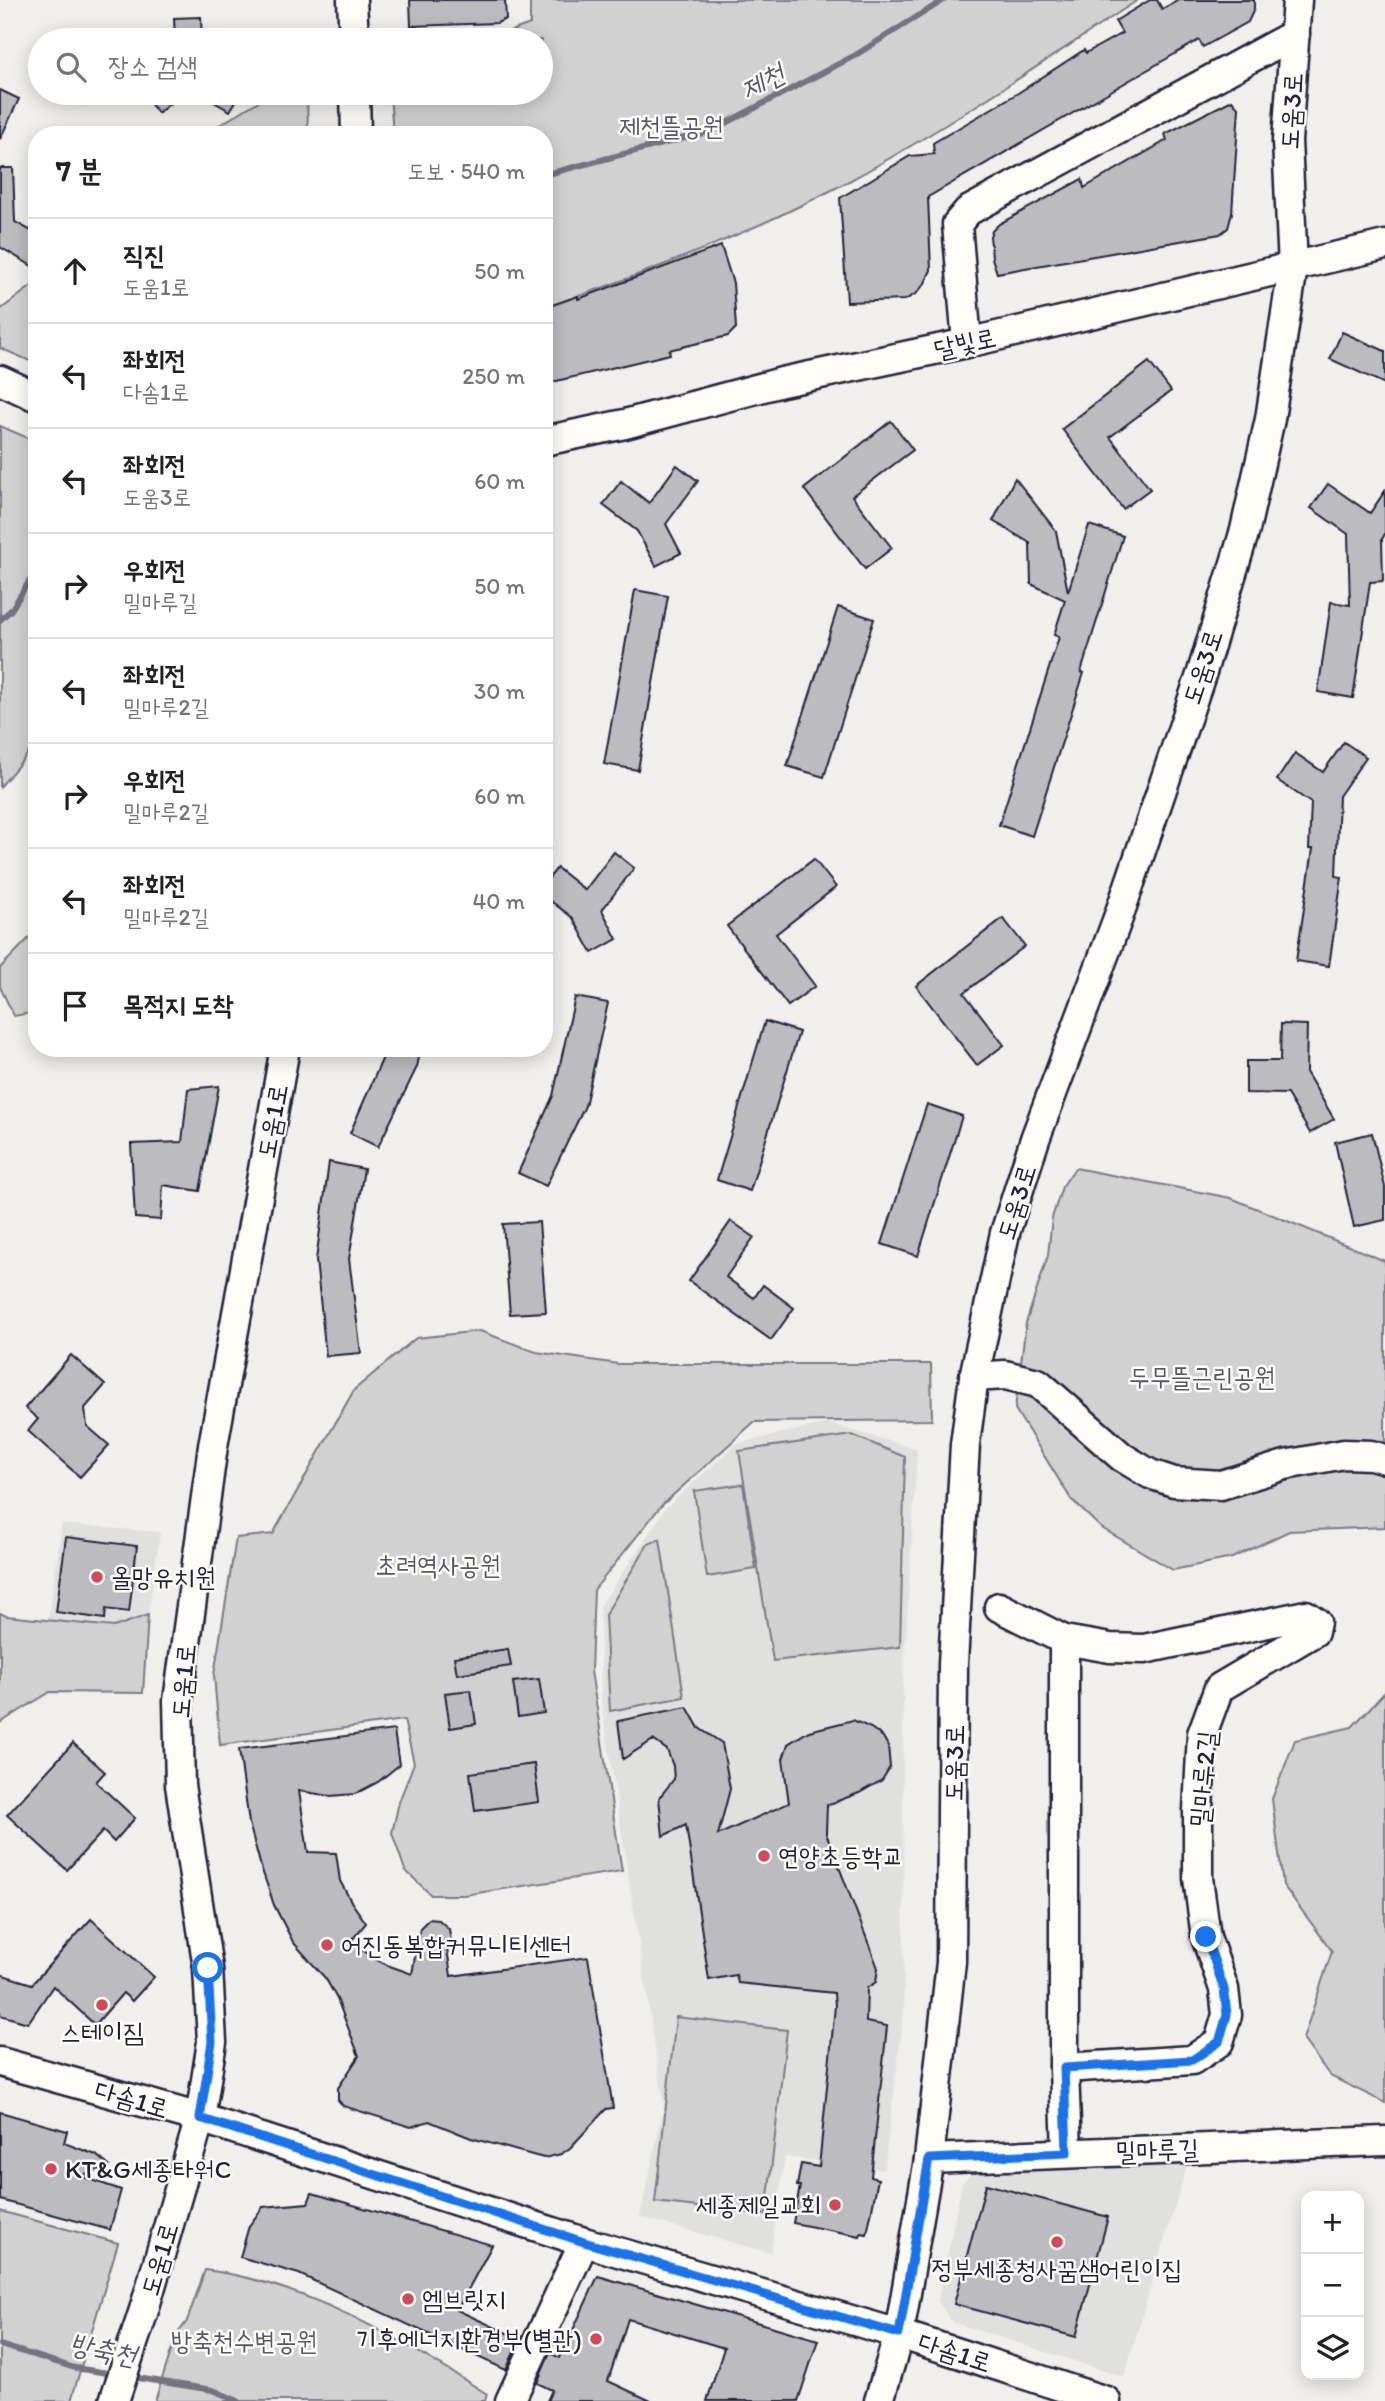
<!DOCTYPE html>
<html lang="ko">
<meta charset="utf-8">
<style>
body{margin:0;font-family:Itim,"Poor Story",sans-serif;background:#f6f6f6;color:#222}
.controls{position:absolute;right:21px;bottom:21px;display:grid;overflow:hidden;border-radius:14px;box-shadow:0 4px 18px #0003}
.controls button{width:63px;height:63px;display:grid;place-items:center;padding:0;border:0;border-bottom:2px solid #e0e0e0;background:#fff;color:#222;font:35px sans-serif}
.stop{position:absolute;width:21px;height:21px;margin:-16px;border:5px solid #1a73e8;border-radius:50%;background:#fff}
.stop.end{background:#1a73e8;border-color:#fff;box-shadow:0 2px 7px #0008}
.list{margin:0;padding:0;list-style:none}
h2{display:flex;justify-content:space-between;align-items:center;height:91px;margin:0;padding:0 28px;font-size:30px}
h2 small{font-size:23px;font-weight:400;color:#767676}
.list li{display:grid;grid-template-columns:46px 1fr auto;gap:21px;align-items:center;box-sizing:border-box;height:105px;padding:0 28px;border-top:2px solid #e0e0e0}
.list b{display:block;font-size:26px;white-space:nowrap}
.list p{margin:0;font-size:23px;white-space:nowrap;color:#767676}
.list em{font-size:23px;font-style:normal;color:#767676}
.icon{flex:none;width:38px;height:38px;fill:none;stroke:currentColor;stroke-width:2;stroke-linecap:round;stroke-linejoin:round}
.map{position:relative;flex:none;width:1385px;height:2401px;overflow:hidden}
.search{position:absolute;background:#fff;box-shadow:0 4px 18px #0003;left:28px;top:28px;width:525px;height:77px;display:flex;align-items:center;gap:18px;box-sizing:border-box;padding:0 24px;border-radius:38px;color:#767676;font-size:26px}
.panel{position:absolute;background:#fff;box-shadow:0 4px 18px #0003;left:28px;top:126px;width:525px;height:931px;border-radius:28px}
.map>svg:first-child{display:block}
.built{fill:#e0e0df}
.green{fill:#d2d1d1;stroke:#7a7a86;stroke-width:2}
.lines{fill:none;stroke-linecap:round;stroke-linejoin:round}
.stream{stroke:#737381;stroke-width:6}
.building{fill:#bcbcc0;stroke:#22223b;stroke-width:2}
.minor-casing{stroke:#22223b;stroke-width:33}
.minor{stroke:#fdfcf7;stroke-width:28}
.route{stroke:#1a73e8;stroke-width:9}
.poi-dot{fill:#d1495b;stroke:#fdfcf7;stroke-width:2.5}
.labels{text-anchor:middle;stroke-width:5;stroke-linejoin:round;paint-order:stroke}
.street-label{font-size:26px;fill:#22223b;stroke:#fdfcf7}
.park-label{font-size:26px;fill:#575768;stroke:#fdfcf7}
.poi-label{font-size:26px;fill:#22223b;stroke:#fdfcf7;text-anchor:start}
.water-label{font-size:28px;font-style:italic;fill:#58586a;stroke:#fdfcf7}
</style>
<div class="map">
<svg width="1385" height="2401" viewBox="0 0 1385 2401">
<rect width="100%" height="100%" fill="#f0efec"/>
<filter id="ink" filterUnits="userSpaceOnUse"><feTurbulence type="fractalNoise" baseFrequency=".0143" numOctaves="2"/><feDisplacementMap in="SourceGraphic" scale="14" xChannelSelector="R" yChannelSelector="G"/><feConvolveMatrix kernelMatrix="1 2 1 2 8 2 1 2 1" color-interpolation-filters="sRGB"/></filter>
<g filter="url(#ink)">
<g class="built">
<polygon points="827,1423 917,1449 903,1688 904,2011 884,2170 785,2157 771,2253 640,2217 664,2105 601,1700 600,1606 665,1509 736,1444"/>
<polygon points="62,1524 160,1532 148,1615 114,1627 48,1621"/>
<polygon points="1188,2161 1124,2377 952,2322 938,2301 962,2183 977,2168"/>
</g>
<g class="green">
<path d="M530,0H1138C1043,62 949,127 849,181C752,233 648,273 544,308V135H393L390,93H541V40H487L530,24Z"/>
<polygon points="272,93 307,93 308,135 208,135 218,126"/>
<polygon points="37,282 37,364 0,348 0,310"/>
<polygon points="0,426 37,442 37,743 0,787"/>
<polygon points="34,933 37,933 37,1012 14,1016 0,987 0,968"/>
<polygon points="1075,1168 1231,1198 1385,1261 1385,1527 1289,1531 1232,1558 1173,1570 1100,1527 1071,1499 1015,1409 1026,1323 1048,1255 1052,1218 1062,1187"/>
<polygon points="480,1331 536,1352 618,1364 931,1364 932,1420 754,1422 661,1506 594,1590 591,1671 622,1871 464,1895 431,1895 405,1870 392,1833 399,1802 414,1763 404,1720 220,1745 214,1675 236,1538 273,1534 354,1390 416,1338"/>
<polygon points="852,1435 905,1457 900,1647 773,1661 739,1451"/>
<polygon points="743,1484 756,1569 707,1577 694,1491"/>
<polygon points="660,1539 684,1697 610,1711 605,1615 648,1544"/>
<polygon points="0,1613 6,1616 114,1627 148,1615 143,1693 50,1692 0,1723"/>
<polygon points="1385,1692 1385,2103 1330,2076 1303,2039 1332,1951 1283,1885 1272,1799 1295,1740 1352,1727"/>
<polygon points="676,2017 787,2030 766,2215 655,2202"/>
<polygon points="0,2211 118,2243 71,2401 0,2401"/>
<path d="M205,2270C307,2283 402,2340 487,2394L485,2401H155L176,2336L187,2321Z"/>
</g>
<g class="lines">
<g class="stream">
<polyline points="544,175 711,131 854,56 944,0"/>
<polyline points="0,620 11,610 37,569"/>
<polyline points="0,2345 75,2368 114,2374"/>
<polyline points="131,2377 213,2390 238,2401"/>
</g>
</g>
<g class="building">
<polygon points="410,0 505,0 506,19 497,23 411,26"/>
<polygon points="1150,0 1157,0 1162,9 1179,0 1254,0 1254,9 1248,22 1203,47 1199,40 928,197 931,270 925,283 917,293 905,300 847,302 840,198 910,156 934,154 933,143 1018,93 1084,50 1086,53 1122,33 1115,21"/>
<polygon points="201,17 202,40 175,40 174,18"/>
<polygon points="0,90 19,99 0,139"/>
<polygon points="142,93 183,93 158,113"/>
<polygon points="198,93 241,93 230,111"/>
<polygon points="1232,100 1239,108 1232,213 1228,228 1220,234 997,273 992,258 990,236 992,231 999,224 1082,179 1084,188 1167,140 1165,134"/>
<polygon points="0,168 13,168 15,222 37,234 37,269 0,247"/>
<polygon points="721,246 733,283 736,328 728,336 669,350 670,354 544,384 544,308 578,296 578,299"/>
<polygon points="1342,332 1385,351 1385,384 1330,359"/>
<polygon points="1149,362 1171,391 1110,437 1150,489 1123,509 1062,429"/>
<polygon points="891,421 913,450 852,496 892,548 865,569 804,489"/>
<polygon points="677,465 698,481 666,524 681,553 656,566 637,531 603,505 621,481 649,503"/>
<polygon points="1015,478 1056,531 1068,592 1089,525 1123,536 1081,672 1084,673 1032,836 999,825 1059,637 1054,635 1065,600 1031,584 1030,543 993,521"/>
<polygon points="1328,484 1370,513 1385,491 1385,534 1382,539 1383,581 1370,582 1353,698 1318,692 1331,602 1350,605 1348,534 1311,508"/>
<polygon points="635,590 668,596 638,770 604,764"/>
<polygon points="838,607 874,619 824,777 787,766"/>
<polygon points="1344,742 1366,757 1339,796 1336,876 1342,877 1329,966 1296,961 1313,849 1309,849 1311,803 1277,780 1295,753 1323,772"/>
<polygon points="614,852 634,868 602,910 617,939 592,953 573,918 544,896 544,884 557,868 585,890"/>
<polygon points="814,859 836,887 776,934 815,986 788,1006 727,926"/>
<polygon points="1003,918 1025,946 964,993 1004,1045 977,1065 916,986"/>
<polygon points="575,997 608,1003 585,1106 546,1186 518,1173 553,1096"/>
<polygon points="765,1021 799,1032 750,1191 717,1180"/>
<polygon points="1281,1024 1307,1025 1306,1072 1334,1119 1310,1133 1287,1094 1246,1093 1246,1061 1280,1061"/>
<polygon points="387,1048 421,1048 417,1067 378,1147 350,1133"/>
<polygon points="219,1086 200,1191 163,1185 161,1220 135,1218 131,1144 182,1142 188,1089"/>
<polygon points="927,1104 962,1116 918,1256 882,1244"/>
<polygon points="1372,1133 1385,1187 1385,1220 1354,1227 1335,1142"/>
<polygon points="329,1162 364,1169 349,1259 361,1353 326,1356 316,1260"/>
<polygon points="731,1221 754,1237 726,1277 754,1298 763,1285 794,1308 771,1340 689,1281"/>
<polygon points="539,1222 546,1312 510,1314 503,1224"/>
<polygon points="71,1355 105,1385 85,1408 87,1426 109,1445 80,1477 28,1431 38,1419 25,1408"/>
<polygon points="66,1537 137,1546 129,1612 106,1609 105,1619 56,1612"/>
<polygon points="508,1649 511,1666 457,1674 454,1657"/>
<polygon points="539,1679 544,1713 518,1717 513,1682"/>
<polygon points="471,1690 476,1724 450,1728 445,1693"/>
<polygon points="687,1707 699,1728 722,1743 730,1789 718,1835 789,1803 783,1759 788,1744 809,1731 853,1720 871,1728 883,1737 888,1746 890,1767 882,1780 859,1793 827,1805 826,1833 878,1968 876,1982 867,1988 866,2022 887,2026 871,2177 878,2179 867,2234 861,2233 860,2236 793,2223 800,2186 797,2186 801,2164 819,2167 835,2006 834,1993 738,1983 736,1975 709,1980 686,1825 663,1836 659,1798 674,1779 673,1766 667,1750 653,1740 623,1759 618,1721"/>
<polygon points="394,1730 399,1765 378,1782 355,1794 330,1796 299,1791 308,1852 336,1853 340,1881 352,1903 366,1923 352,1940 371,1957 387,1965 412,1974 420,1928 429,1919 439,1920 449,1929 451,1941 447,1948 451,1976 588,1957 613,2108 606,2109 570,2148 561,2154 544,2158 536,2156 471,2138 429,2121 411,2127 343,2106 338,2100 338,2088 359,2056 337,1999 326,1979 293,1942 274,1905 261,1867 249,1823 239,1749"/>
<polygon points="73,1743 105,1772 96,1782 135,1818 114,1842 103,1831 67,1870 7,1815"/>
<polygon points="534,1764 539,1802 475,1811 470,1773"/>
<polygon points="91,1919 154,1977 132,2001 123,1993 95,2025 53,1986 28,2023 0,2015 0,1974 32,1984"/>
<polygon points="0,2112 67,2131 64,2143 96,2155 109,2166 80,2176 121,2190 110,2230 0,2200"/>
<polygon points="986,2184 1108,2217 1076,2337 954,2304"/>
<polygon points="312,2193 492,2245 457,2310 520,2339 506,2370 299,2274 240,2257 249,2226 263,2207 308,2203"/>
<polygon points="598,2276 818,2340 798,2401 707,2401 724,2348 628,2319 608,2381 651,2401 547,2401 552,2390 537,2383 550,2353 560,2358"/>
</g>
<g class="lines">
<defs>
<g id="minor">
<polyline points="352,0 354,40"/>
<polyline points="355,93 356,135"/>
<polyline points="967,343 957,224 968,211 1295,34"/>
<polyline points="0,380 37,397"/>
<polyline points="544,441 625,424 782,382 967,343 1385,245"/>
<polyline points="974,1377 1005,1375 1038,1383 1122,1457 1150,1474 1174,1482 1221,1485 1285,1465 1344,1454 1371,1455 1385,1459"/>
<polyline points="999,1607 1064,1640 1110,1648 1144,1649 1306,1615 1316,1622 1314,1632 1219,1688 1202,1734 1198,1810 1198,1878 1206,1937 1224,1989 1227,2015 1219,2042 1192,2060 1064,2068"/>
<polyline points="1064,1640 1064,2068 1067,2153"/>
<polyline points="0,2062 200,2118 584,2242 899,2334 1106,2401"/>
<polyline points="929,2159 1385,2141"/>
<polyline points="114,2401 144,2310 200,2118 212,2042 208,1968 180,1785 178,1701 213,1446 285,1048"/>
<polyline points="510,2401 584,2242"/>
<polyline points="879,2401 899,2334 929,2159 951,1962 953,1664 965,1444 974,1377 1005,1233 1035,1139 1118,918 1202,672 1245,530 1270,419 1293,267 1287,141 1297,0"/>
</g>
</defs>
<use href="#minor" class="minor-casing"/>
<use href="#minor" class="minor"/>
</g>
</g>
<g class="lines" filter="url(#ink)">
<polyline class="route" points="208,1968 212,2042 200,2118 584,2242 899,2334 929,2159 1067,2153 1064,2068 1192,2060 1219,2042 1227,2015 1224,1989 1206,1937"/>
</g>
<g class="poi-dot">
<circle cx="97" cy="1577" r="7"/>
<circle cx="764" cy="1856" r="7"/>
<circle cx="327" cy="1945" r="7"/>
<circle cx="102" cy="2005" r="7"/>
<circle cx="51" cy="2169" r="7"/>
<circle cx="835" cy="2205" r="7"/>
<circle cx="1057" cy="2242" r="7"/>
<circle cx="408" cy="2299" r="7"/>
<circle cx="596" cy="2339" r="7"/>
</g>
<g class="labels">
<g class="street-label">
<text transform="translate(1291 111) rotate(-87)" y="9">도움3로</text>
<text transform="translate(965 343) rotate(-12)" y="9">달빛로</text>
<text transform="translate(1202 667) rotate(-72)" y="9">도움3로</text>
<text transform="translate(272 1121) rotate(-80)" y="9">도움1로</text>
<text transform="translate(1016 1202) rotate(-73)" y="9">도움3로</text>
<text transform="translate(183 1681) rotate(-85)" y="9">도움1로</text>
<text transform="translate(954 1763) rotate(-89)" y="9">도움3로</text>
<text transform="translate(1203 1779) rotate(-85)" y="9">밀마루2길</text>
<text transform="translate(132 2099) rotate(16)" y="9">다솜1로</text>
<text transform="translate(1157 2150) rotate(-2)" y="9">밀마루길</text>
<text transform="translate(159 2259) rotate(-74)" y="9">도움1로</text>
<text transform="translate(955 2352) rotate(18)" y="9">다솜1로</text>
</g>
<g class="park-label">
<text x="671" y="135">제천뜰공원</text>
<text x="1202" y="1386">두무뜰근린공원</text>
<text x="438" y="1574">초려역사공원</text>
<text x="244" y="2350">방축천수변공원</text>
</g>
<g class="poi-label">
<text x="111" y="1586">올망유치원</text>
<text x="778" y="1865">연양초등학교</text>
<text x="341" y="1954">어진동복합커뮤니티센터</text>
<text x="102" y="2041" text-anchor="middle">스테이짐</text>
<text x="65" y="2178">KT&amp;G세종타워C</text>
<text x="821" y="2214" text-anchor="end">세종제일교회</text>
<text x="1057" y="2278" text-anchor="middle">정부세종청사꿈샘어린이집</text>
<text x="422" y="2308">엠브릿지</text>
<text x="582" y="2348" text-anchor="end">기후에너지환경부(별관)</text>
</g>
<g class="water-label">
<text transform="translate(762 81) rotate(-28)" y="10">제천</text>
<text transform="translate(103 2349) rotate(11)" y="10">방축천</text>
</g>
</g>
</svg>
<div class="controls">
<button>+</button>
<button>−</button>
<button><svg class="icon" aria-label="layers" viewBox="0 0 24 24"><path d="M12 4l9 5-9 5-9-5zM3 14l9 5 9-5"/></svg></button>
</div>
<div class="stop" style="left:208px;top:1968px"></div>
<div class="stop end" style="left:1206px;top:1937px"></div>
<div class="search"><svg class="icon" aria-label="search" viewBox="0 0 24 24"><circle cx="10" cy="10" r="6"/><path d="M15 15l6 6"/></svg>장소 검색</div>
<section class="panel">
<h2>7 분<small>도보 · 540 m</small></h2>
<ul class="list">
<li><svg class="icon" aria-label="ahead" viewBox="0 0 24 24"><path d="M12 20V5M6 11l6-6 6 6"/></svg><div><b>직진</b><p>도움1로</p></div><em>50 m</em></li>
<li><svg class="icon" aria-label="left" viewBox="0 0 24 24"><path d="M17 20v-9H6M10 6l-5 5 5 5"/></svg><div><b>좌회전</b><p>다솜1로</p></div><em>250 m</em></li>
<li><svg class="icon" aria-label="left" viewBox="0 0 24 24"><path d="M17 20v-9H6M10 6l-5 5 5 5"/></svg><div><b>좌회전</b><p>도움3로</p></div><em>60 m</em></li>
<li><svg class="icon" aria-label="right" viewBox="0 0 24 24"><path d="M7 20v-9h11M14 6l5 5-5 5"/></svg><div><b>우회전</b><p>밀마루길</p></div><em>50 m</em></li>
<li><svg class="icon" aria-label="left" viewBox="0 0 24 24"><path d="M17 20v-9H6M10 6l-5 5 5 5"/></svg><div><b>좌회전</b><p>밀마루2길</p></div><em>30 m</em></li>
<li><svg class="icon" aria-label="right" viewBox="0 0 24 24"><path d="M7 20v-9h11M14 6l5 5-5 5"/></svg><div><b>우회전</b><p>밀마루2길</p></div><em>60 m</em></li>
<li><svg class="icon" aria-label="left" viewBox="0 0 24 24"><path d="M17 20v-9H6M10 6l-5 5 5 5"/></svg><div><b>좌회전</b><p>밀마루2길</p></div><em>40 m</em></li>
<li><svg class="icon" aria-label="arrive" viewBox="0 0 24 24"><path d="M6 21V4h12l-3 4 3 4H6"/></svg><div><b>목적지 도착</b></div></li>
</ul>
</section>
</div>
